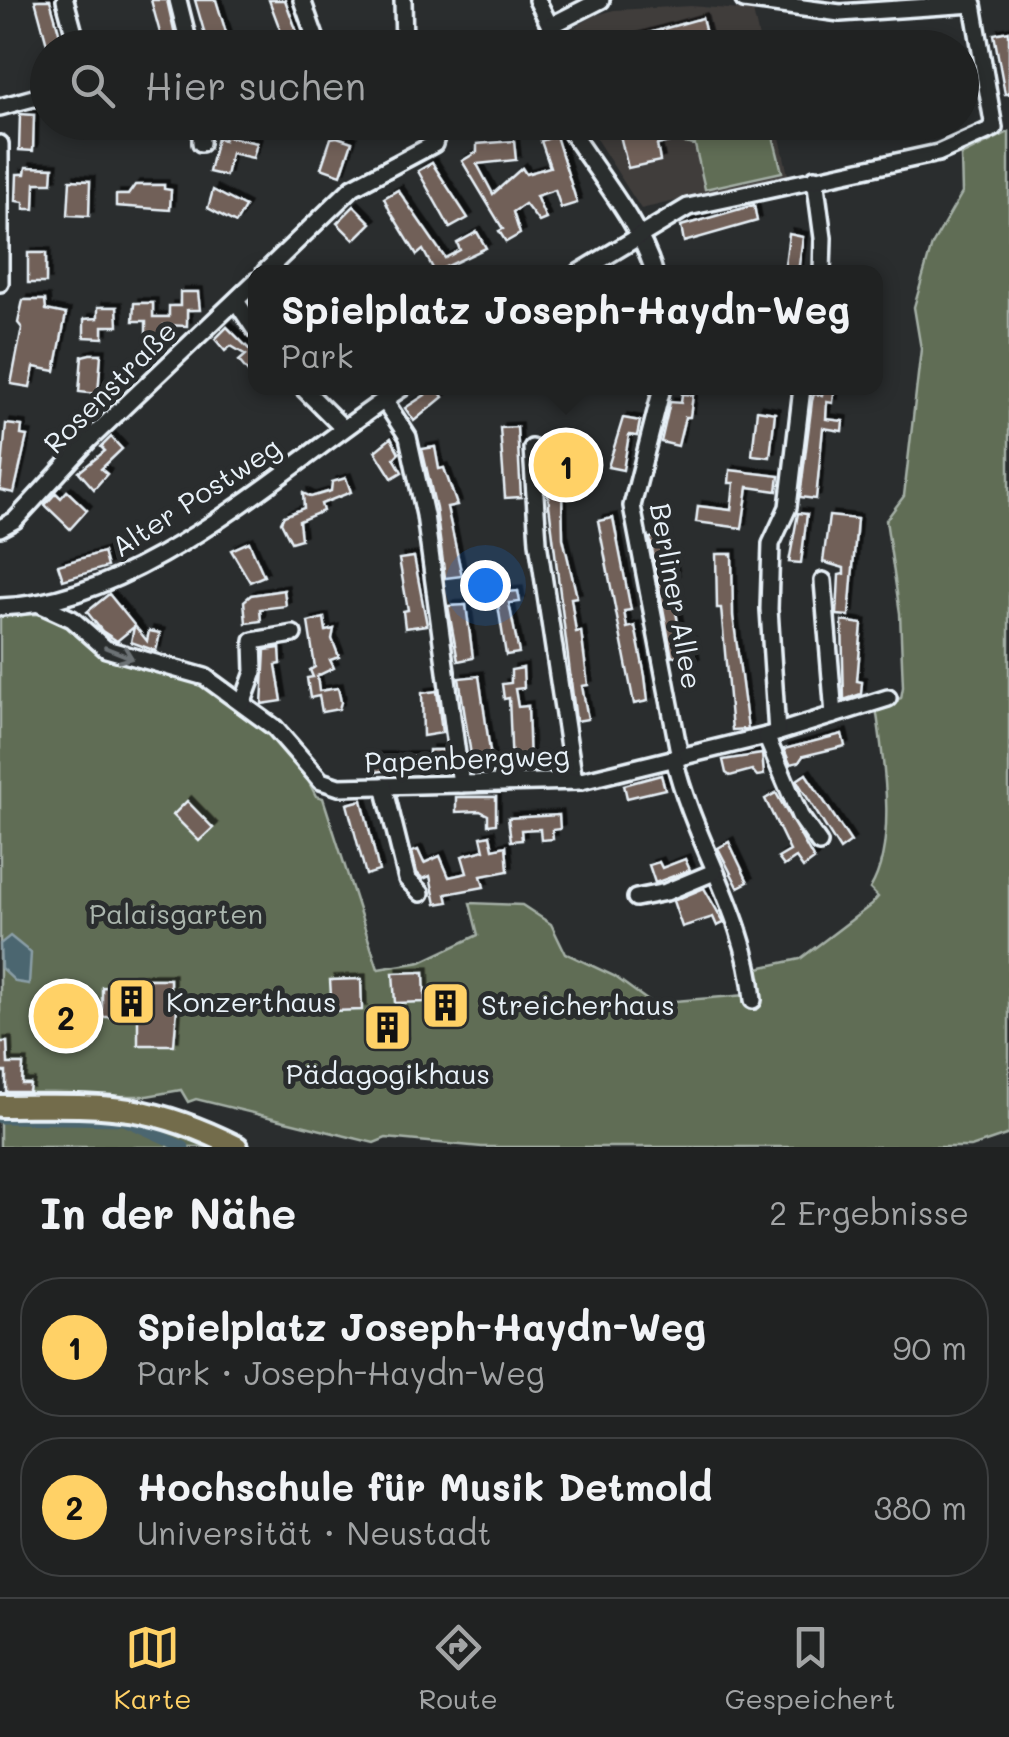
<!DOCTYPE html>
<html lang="de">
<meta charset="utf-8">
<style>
body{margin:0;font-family:Mali,sans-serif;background:#282a2a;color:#f1f3f6}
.you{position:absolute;left:485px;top:585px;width:35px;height:35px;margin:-25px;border:8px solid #fff;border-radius:50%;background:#1a73e8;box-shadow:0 0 0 15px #1a73e833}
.badge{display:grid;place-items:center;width:65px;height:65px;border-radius:50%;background:#ffd166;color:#111;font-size:32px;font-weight:700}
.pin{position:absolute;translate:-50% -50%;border:5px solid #fff;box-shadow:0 2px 10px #0006}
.popup{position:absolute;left:248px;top:265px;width:635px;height:130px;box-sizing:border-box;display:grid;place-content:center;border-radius:20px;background:#202222;filter:drop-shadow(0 2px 8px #0005);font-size:32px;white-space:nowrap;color:#a2a4a5}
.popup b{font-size:38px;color:#f1f3f6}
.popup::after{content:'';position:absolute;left:50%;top:100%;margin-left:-20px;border:20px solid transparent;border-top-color:#202222}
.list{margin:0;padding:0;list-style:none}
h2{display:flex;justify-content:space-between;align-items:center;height:130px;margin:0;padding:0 40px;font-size:42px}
h2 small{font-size:32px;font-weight:400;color:#a2a4a5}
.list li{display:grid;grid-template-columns:65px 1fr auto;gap:30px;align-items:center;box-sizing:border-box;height:140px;margin:0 20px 20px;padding:0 20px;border:2px solid #3d3f40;border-radius:40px}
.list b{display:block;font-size:38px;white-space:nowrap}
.list p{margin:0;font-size:32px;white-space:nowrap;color:#a2a4a5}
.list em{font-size:32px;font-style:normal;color:#a2a4a5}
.icon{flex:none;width:55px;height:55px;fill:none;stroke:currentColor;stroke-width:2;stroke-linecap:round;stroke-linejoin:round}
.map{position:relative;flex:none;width:1009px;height:1147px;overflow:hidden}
.search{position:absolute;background:#202222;box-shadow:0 5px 15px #0003;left:30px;right:30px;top:30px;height:110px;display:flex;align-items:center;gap:25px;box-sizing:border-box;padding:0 35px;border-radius:55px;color:#a2a4a5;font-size:38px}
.sheet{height:450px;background:#202222}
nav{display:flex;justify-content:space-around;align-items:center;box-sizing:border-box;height:140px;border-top:2px solid #3d3f40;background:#202222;font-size:28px;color:#a2a4a5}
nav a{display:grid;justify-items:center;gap:5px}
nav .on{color:#ffd166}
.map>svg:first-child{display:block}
.built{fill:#3f3c3b}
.green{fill:#616d54;stroke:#a4afa6;stroke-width:2.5}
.water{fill:#4c6670;stroke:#8a9ea6;stroke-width:2.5}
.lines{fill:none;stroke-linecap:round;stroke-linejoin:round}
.canal{stroke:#4c6670;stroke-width:11}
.building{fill:#716059;stroke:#e8f1f8;stroke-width:2.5;filter:url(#shadow)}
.minor-casing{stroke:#e8f1f8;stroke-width:22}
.major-casing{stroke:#e8f1f8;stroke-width:28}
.minor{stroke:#2a2d2e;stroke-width:15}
.major{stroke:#736c4b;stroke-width:20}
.oneway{stroke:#6c7275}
.labels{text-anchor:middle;stroke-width:10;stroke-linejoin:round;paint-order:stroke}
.street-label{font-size:28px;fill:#e8f1f8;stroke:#2a2d2e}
.park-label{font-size:28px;fill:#abb6ae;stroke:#2a2d2e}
.poi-label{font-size:28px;fill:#e8f1f8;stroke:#2a2d2e;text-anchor:start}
</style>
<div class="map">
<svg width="1009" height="1147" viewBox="0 0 1009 1147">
<defs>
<filter id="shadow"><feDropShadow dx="4.5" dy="-4.5" stdDeviation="0" flood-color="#0009"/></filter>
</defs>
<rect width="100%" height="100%" fill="#2a2d2e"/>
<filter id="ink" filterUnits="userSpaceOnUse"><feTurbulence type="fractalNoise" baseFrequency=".01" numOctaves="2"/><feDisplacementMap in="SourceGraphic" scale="20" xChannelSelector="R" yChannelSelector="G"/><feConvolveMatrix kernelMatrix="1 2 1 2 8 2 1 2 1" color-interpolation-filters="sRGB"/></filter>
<g filter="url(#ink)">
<g class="built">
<polygon points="691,6 753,11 761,47 562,47 561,35 596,15 614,10"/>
<polygon points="586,123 777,123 788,175 641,209"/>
</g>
<g class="green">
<polygon points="770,124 782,172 705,189 695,145 684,143"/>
<path d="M1009,132V1134L971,1147H482L386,1138L374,1143L196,1099L188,1102L181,1090L147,1096H29V1084H22L23,1065L8,1064L7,1046H0V615L48,614L76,627L107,656L202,681L269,730L299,763L316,796L323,798L378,969L421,962L478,935L470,903L522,905L551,924L565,953L614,976L651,1003L746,995L760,1003L758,968L800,959L871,905L878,897L870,889C898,843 883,758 876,707L901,698L903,687L900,613L886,520L904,496L921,349L914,307L932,245L962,193L961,156Z"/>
<polygon points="545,440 585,443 579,487 538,489 537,476 552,470 552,464 536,456 535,448"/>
<polygon points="0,1112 138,1117 216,1147 0,1147"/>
</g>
<polygon class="water" points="10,936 31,953 29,984 16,982 1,968 0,944"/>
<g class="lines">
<polyline class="canal" points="0,1118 124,1120 184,1147"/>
</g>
<g class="building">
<polygon points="35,0 50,0 61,39 47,44"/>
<polygon points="151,0 167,0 176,40 163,44"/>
<polygon points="195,0 216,0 228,39 208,45"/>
<polygon points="269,0 285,0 303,48 287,48"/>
<polygon points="702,18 707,38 666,48 610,48 610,44"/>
<polygon points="1009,31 1009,94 1005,94 994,34"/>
<polygon points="20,114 34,115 33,151 19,150"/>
<polygon points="636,122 669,122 673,141 657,145 660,161 628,168 618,127"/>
<polygon points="224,136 257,143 253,158 231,153 226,176 209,172 217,138 224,140"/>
<polygon points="556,136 577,203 561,208 555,190 536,196 546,219 539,222 525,204 513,212 520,234 506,242 499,231 503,229 462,161 477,152 477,144 514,141 516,160 477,164 493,194 522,168 526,174 550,167 541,141"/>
<polygon points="337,137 352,142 341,175 321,168 331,138"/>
<polygon points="432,163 468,218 450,228 418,171"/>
<polygon points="26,167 53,168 52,183 35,183 34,209 24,209 24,202 16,201 17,174 25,174"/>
<polygon points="70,180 90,181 89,216 68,215"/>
<polygon points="135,185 164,185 164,189 171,190 170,210 116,206 116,195 128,195"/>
<polygon points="213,190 245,207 236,223 208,208"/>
<polygon points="398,190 445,258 460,250 457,243 477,232 486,248 435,272 423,250 417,255 390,211 384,198"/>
<polygon points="754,205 757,221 684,242 681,226"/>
<polygon points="354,206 371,223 354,240 337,223"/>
<polygon points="789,234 803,237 798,272 784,272"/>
<rect x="28" y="253" width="18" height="30"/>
<polygon points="180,292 198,292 200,310 187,310 187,326 164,325 164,335 146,337 146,321 133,321 134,303 153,303 153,317 169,317 169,306 180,306"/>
<polygon points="23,300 45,300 46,310 66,314 55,371 34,367 30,387 11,384 22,328 18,323"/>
<polygon points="98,307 117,307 118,326 103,326 103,338 84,337 84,319 98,318"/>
<polygon points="227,327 256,356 256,367 249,373 239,361 246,355 231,346 225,351 215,339"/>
<polygon points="90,354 101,354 98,394 79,392 82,356"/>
<polygon points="427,388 437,388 443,397 414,421 405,408 425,395 422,390"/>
<polygon points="823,391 834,392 833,403 827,402 826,419 843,421 842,431 823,428 816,499 800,497 812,401 814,394 822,395"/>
<polygon points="682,394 693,395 690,417 685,417 678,446 661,442 670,402 681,403"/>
<polygon points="757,410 775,413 770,457 752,455"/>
<polygon points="623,418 640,421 637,436 629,435 623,470 608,467"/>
<polygon points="6,424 22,426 21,435 27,436 14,493 0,490"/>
<polygon points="517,427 521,497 505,498 500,428"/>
<polygon points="111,437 122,449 101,469 107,474 94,489 79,472 105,451 101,447"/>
<polygon points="391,438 399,453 394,458 402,472 392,478 375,451"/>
<polygon points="435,447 439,469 444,468 457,505 447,507 462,576 445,578 436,509 422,449"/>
<polygon points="730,470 779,476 777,491 748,487 742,528 696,522 698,506 731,510 734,483 729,483"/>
<polygon points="346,478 351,492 321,504 323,511 299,521 301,539 291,542 281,522 284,516 304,508 303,493 311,497 331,491 332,482"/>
<polygon points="67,491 87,510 70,529 45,505 56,493 61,498"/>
<polygon points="562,492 563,538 577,597 571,598 576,632 581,631 588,685 582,686 588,719 576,721 549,505 548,493"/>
<polygon points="798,513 807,514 801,563 789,562"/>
<polygon points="829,516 857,519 849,616 837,615 839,575 844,574 844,568 823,562"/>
<polygon points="613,518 631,610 624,611 627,628 635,626 645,676 648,701 634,704 598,521"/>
<polygon points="660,536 665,562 673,567 675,579 670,580 682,644 691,642 695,662 681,665 679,655 672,657 650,538"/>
<polygon points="249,542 264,576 250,582 231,550"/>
<polygon points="103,552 107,567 63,580 58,565"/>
<polygon points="716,554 732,554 733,616 748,729 732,730 721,608 717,608"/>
<polygon points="414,557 427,625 405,628 403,611 408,610 399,559"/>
<polygon points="284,590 286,606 260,609 261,621 246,623 244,601 251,595"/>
<polygon points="518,591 520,602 509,603 519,653 506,655 496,593"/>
<polygon points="109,594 147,641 149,631 160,633 156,651 131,642 134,627 117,641 102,631 87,612"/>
<polygon points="466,605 473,658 458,661 448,606"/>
<polygon points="324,618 326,631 334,629 332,639 339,657 330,660 334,668 317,676 319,691 338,688 341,702 339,709 322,712 319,696 310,698 307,678 313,677 310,670 315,667 308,622"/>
<polygon points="842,621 862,624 857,681 862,682 861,694 844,700"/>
<polygon points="280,648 281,664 276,665 282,701 262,704 265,650"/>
<polygon points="523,668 524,688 515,689 518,707 528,706 530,766 512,768 509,698 504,699 502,684 511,683 511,670"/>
<polygon points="479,676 492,765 473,768 459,678"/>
<polygon points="437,691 442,733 423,736 422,693"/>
<polygon points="842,734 845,746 803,756 799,762 790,764 784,749"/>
<polygon points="429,750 445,750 446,769 414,766 376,772 376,757 429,757"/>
<polygon points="762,754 764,775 757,776 752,770 730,776 726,773 723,760"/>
<polygon points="806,774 851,842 840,850 800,786 797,780"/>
<polygon points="661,775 665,789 627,798 624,785"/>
<polygon points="776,793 814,860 803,868 796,858 784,866 778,858 790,851 765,799"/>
<polygon points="456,797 496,797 496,824 488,825 488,815 480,811 456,812"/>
<polygon points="362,800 379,871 366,875 347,804"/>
<polygon points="187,801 213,828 199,841 173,815"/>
<polygon points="559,815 560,829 552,830 553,839 541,840 540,829 521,830 522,840 511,841 508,818"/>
<polygon points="490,835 493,849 506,846 508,871 481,876 484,887 446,894 448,902 436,904 430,876 423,879 417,873 412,852 418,850 424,863 440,856 449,877 467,873 462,856 484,850 481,837"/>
<polygon points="729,842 748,882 738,887 718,848"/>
<polygon points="685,859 690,870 655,883 649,865 659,862 662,868"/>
<polygon points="704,888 724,923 717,926 713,917 682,927 673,901"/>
<polygon points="424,972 425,1002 395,1003 393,973"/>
<polygon points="130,979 170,979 170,996 178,996 174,1045 138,1045 138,1017 102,1017 102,987 129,988"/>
<polygon points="361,979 362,1010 332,1011 330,980"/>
<polygon points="461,996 462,1026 432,1027 430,997"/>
<polygon points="402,1011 404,1042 374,1043 372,1012"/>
<polygon points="0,1042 7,1042 8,1064 23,1064 22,1084 30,1084 29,1092 6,1092 6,1072 0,1072"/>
</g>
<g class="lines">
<defs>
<g id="minor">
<polyline points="65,0 78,48"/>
<polyline points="178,0 190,48"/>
<polyline points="302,0 319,48"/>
<polyline points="403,0 404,48"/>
<polyline points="537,0 550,26 553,48"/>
<polyline points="550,26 601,0"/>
<polyline points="0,107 48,94"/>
<polyline points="436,122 491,122"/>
<path d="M561,122L571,132C598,174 642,227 654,272"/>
<polyline points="201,143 201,122"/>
<polyline points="0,144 0,283"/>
<polyline points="815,178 823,238 822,272"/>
<polyline points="265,272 353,187 434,144 440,124"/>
<polyline points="580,272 688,207 938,153 994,128 973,4 840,13 744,0"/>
<polyline points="236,301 256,331"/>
<polyline points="303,388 342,427"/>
<polyline points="662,388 632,506 680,757"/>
<polyline points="384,400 408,437 425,515 461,784"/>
<polyline points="532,448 538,542 574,781"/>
<polyline points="0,528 15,520 89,440 256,281"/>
<polyline points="823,581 834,715"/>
<polyline points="37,603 72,619 106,649 205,677 275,728 321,781 339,787 581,781 766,736 888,698"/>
<path d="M0,607C141,604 288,463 402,388"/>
<polyline points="243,702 254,672 253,641 293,634"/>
<polyline points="777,733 769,609 771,544 788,507 802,388"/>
<polyline points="766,736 800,816 819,843"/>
<path d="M674,758C694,843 746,913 753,1000"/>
<polyline points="384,786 407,879 421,893"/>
<polyline points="636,898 666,892 714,872"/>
</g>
<path id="major" d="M0,1106C101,1106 143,1100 237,1147"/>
</defs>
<use href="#minor" class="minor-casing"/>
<use href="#major" class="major-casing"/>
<use href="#minor" class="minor"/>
<use href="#major" class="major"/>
</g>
<defs><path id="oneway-shaft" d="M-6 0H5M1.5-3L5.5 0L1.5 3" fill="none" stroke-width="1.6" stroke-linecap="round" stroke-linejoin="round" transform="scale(2.5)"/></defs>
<use class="oneway" href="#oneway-shaft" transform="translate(119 653) rotate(22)"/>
</g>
<defs>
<symbol id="building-square" viewBox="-11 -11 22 22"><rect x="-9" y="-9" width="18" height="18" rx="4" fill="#ffd166" stroke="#2a2d2e"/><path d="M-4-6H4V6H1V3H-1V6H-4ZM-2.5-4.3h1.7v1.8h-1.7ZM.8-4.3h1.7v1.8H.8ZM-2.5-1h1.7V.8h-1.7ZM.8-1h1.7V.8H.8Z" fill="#111"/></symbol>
</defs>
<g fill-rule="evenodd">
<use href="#building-square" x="104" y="974" width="55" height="55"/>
<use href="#building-square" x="418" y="978" width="55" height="55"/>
<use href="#building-square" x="360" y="1000" width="55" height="55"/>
</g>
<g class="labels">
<g class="street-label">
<text transform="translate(110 387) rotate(-45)" y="10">Rosenstraße</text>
<text transform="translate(196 497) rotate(-33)" y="10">Alter Postweg</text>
<text transform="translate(676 596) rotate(80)" y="10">Berliner Allee</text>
<text transform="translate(467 759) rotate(-2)" y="10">Papenbergweg</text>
</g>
<g class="park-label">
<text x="176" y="924">Palaisgarten</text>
</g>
<g class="poi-label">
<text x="166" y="1012">Konzerthaus</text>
<text x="481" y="1015">Streicherhaus</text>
<text x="388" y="1084" text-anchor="middle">Pädagogikhaus</text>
</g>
</g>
</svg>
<div class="you"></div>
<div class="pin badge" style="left:566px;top:465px">1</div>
<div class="popup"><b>Spielplatz Joseph-Haydn-Weg</b>Park</div>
<div class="pin badge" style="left:66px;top:1016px">2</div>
<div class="search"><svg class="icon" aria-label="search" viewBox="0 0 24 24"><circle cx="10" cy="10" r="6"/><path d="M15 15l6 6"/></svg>Hier suchen</div>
</div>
<section class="sheet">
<h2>In der Nähe<small>2 Ergebnisse</small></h2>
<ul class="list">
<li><span class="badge">1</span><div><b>Spielplatz Joseph-Haydn-Weg</b><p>Park · Joseph-Haydn-Weg</p></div><em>90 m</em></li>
<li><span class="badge">2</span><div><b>Hochschule für Musik Detmold</b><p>Universität · Neustadt</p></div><em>380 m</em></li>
</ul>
</section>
<nav>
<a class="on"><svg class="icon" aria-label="map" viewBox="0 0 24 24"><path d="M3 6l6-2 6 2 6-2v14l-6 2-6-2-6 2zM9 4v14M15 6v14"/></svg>Karte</a>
<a><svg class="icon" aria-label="directions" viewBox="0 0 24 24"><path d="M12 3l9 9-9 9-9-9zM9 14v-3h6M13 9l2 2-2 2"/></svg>Route</a>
<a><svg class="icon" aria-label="saved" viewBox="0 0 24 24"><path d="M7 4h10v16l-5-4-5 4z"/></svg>Gespeichert</a>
</nav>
